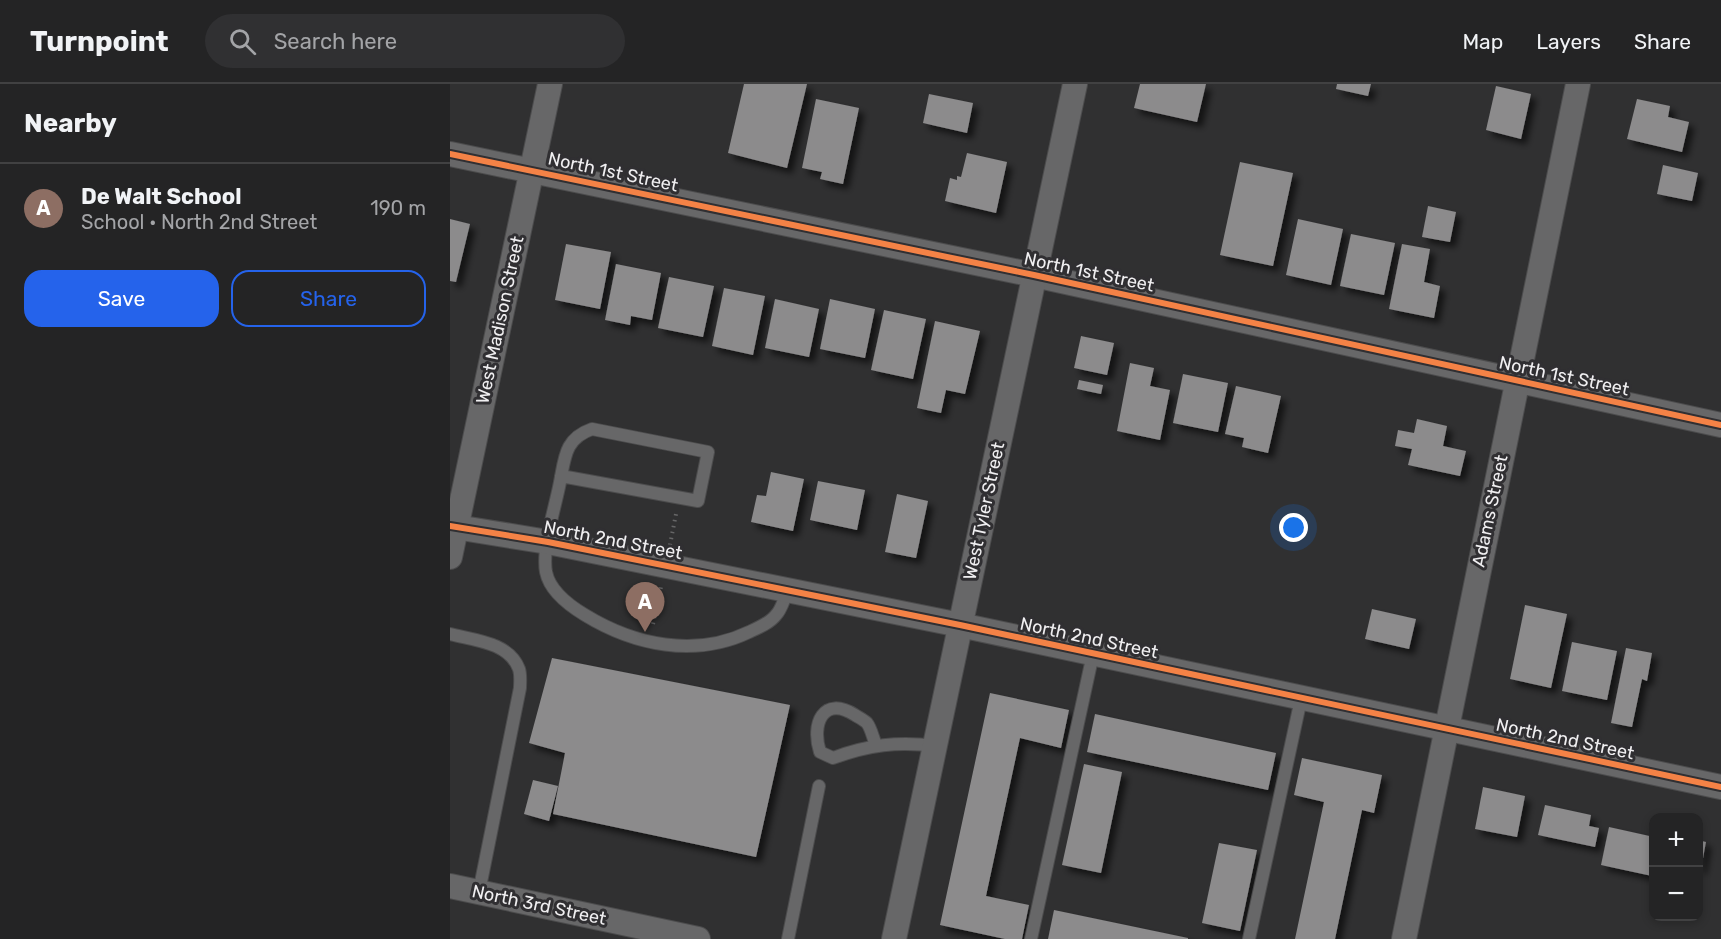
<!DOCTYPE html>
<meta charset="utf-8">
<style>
body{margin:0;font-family:Rubik,sans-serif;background:#303032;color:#f1f3f6}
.controls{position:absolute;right:18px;bottom:18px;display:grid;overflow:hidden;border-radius:12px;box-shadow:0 3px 9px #0003}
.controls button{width:54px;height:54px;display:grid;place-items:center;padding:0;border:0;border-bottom:2px solid #414142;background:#242425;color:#f1f3f6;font:30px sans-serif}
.you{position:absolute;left:844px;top:444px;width:21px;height:21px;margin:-15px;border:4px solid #fff;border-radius:50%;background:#1a73e8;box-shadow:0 0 0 9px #1a73e833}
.badge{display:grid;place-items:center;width:39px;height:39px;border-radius:50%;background:#2563eb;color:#fff;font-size:20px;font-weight:700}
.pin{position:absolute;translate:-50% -50px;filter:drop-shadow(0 2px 3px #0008)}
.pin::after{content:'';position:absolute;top:32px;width:21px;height:18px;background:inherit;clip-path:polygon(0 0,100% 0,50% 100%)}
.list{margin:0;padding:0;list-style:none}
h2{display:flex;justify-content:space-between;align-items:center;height:78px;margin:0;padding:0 24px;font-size:26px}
h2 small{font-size:20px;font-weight:400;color:#a3a4a7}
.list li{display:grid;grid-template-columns:39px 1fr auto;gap:18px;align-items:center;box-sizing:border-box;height:90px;padding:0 24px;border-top:2px solid #414142}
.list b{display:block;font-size:22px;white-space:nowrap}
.list p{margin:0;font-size:20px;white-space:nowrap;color:#a3a4a7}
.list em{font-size:20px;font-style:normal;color:#a3a4a7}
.actions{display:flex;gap:12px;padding:18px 24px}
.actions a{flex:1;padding:14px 0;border:2px solid #2563eb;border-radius:18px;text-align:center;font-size:21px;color:#2563eb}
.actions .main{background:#2563eb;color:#fff}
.icon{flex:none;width:33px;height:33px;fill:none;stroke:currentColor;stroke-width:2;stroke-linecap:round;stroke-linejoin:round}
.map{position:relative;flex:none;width:1271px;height:855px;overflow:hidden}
header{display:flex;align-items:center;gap:36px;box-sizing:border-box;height:84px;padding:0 30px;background:#242425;border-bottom:2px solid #414142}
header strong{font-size:28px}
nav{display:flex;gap:33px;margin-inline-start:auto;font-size:21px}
.search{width:420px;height:54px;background:#303032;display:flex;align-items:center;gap:15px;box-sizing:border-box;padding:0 21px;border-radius:33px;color:#a3a4a7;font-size:22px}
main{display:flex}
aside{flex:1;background:#242425}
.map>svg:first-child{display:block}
.building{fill:#8c8b8c;filter:url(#shadow)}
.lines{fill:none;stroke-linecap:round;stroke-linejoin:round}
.lane-casing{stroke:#4c4c4d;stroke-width:14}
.street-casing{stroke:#4c4c4d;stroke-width:26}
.path{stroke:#666667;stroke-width:4;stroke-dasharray:1.5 4.5;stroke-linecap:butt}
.lane{stroke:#676768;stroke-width:12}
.street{stroke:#676768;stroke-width:24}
.cycleway-casing{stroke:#302f32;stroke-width:10}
.cycleway{stroke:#f48246;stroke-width:6}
.labels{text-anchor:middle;stroke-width:6;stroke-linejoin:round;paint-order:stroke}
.street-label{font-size:18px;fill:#f0eff1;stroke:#302f32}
</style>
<header>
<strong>Turnpoint</strong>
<div class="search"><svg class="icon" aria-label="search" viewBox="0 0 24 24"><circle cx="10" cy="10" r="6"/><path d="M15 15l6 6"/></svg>Search here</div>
<nav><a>Map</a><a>Layers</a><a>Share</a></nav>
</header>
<main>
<aside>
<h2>Nearby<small></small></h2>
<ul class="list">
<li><span class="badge" style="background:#8d6e63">A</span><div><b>De Walt School</b><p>School · North 2nd Street</p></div><em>190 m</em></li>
</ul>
<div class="actions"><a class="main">Save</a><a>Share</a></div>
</aside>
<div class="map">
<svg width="1271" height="855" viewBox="0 0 1271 855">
<defs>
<filter id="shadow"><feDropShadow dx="5.5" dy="5.5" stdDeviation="3" flood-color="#0009"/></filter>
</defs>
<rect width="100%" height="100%" fill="#303031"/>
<g class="building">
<polygon points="294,0 357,0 337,84 278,69"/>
<polygon points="690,0 756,0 747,38 684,24"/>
<polygon points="887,0 921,0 918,12 886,5"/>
<polygon points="1046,2 1081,10 1071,55 1036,46"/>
<polygon points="479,10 523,19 517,49 473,39"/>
<polygon points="366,15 409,24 393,100 370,95 372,88 352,84"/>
<polygon points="1187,15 1220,22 1218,33 1239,38 1232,68 1177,55"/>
<polygon points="517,69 557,78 546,129 495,117 500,94 507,96 507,92 511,93"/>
<polygon points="790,78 843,89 823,182 770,171"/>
<polygon points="1213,81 1248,89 1242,117 1207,110"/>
<polygon points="978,122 1006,128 1000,158 972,153"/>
<polygon points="0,135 20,140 6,198 0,197"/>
<polygon points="848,135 893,145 881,201 836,191"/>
<polygon points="901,150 945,159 934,211 890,202"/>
<polygon points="116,160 161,168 150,225 105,216"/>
<polygon points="952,160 980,165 974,198 990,202 984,234 939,225"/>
<polygon points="166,180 211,189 202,236 181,232 180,241 155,236"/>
<polygon points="219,193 264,202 253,253 208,244"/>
<polygon points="274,204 315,212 303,271 262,262"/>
<polygon points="325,215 369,225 359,273 315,264"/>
<polygon points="380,215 425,225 415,274 370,265"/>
<polygon points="434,226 476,235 463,295 421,286"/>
<polygon points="485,237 530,247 515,310 496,306 491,329 467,324"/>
<polygon points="631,252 664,259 657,291 624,284"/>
<polygon points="680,279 704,284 700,302 720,306 710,356 667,347"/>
<polygon points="733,290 778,299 768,348 723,339"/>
<polygon points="629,296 653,301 651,310 627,305"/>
<polygon points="786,302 831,312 818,369 792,363 794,354 775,350"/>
<polygon points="967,335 997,342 993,362 1016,367 1010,392 958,381 962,365 945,362 948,346 964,349"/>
<polygon points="321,388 354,395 343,447 301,438 307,411 316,412"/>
<polygon points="368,397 415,406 407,446 360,436"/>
<polygon points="447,410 478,417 466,474 435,468"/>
<polygon points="1075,521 1117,530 1101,604 1060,595"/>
<polygon points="922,525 966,535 959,565 915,555"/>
<polygon points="1122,558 1167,567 1157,616 1112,607"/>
<polygon points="1176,564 1202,569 1197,597 1192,595 1182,643 1161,639"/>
<polygon points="102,574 340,621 306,773 103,730 115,669 79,659"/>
<polygon points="540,609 619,626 611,664 570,654 536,812 579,821 572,855 555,855 490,841"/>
<polygon points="645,630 826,669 818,706 637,668"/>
<polygon points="852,674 932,691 924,729 912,726 885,855 845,855 874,718 844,711"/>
<polygon points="634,680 672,688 651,789 612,781"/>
<polygon points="83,696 108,702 99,737 74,730"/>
<polygon points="1033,703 1075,712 1067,753 1025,745"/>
<polygon points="1095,721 1141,731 1139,742 1149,744 1145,763 1088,751"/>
<polygon points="1159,743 1204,753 1202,792 1151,781"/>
<polygon points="1248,756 1256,758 1251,785 1248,785"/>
<polygon points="769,759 807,766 790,847 752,839"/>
<polygon points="604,826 738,854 738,855 598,855"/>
</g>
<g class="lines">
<defs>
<g id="lane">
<path d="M111,392L248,417L258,368L142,345C113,355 115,376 109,403C104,427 92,465 96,488C100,508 120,522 135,531C184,561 245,574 299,548C308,544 320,539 326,531C332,525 334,514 338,507"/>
<path d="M0,550C23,556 59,558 69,585C71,591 70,599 70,604L29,808"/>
<path d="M426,661C423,654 421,644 417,639C414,636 408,633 405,631C373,611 361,640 370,668L383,674C418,661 448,657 485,662"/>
<polyline points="338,855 369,702"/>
<polyline points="581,855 643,570"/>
<polyline points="799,855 851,615"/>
</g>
<g id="street">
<polyline points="0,70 584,191 1271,341"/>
<polyline points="0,442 98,458 510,541 1271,703"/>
<polyline points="0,473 100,0"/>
<polyline points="0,802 248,855"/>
<polyline points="444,855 625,0"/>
<polyline points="954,855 1128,0"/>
</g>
</defs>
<use href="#lane" class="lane-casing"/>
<use href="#street" class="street-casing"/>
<g class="path">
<polyline points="220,461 226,430"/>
<polyline points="203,540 211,503"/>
</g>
<use href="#lane" class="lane"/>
<use href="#street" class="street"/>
<defs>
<g id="cycleway">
<polyline points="0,70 584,191 1271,341"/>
<polyline points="0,442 98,458 510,541 1271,703"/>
</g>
</defs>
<use href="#cycleway" class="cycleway-casing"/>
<use href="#cycleway" class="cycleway"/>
</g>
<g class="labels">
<g class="street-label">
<text transform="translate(163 88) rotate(12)" y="6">North 1st Street</text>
<text transform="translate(639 188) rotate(12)" y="6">North 1st Street</text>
<text transform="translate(50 236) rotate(-78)" y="6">West Madison Street</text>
<text transform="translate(1114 292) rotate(12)" y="6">North 1st Street</text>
<text transform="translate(534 427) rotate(-78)" y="6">West Tyler Street</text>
<text transform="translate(1040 427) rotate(-78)" y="6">Adams Street</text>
<text transform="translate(163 456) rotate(11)" y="6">North 2nd Street</text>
<text transform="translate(639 554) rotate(12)" y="6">North 2nd Street</text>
<text transform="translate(1115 655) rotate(12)" y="6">North 2nd Street</text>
<text transform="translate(89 821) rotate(12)" y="6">North 3rd Street</text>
</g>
</g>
</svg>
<div class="controls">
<button>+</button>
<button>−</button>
</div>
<div class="you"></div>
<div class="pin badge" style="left:195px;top:548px;background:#8d6e63">A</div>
</div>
</main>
